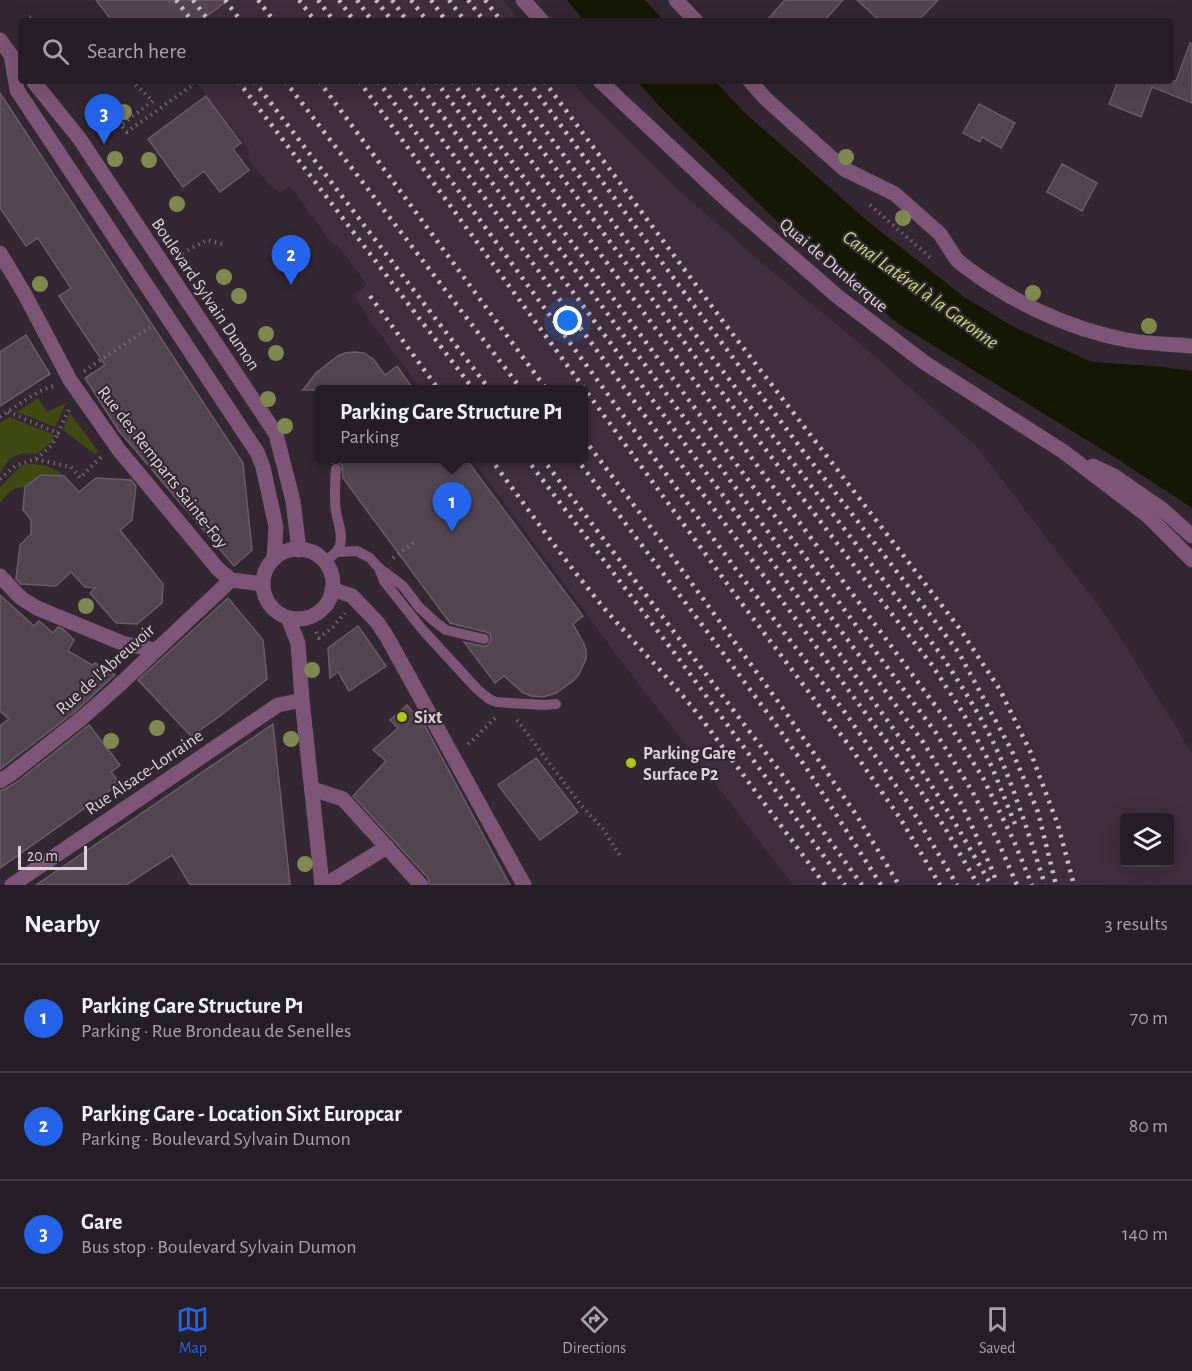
<!DOCTYPE html>
<meta charset="utf-8">
<style>
body{margin:0;font-family:"Alegreya Sans",sans-serif;background:#322b32;color:#f1f3f6}
.controls{position:absolute;right:18px;bottom:18px;display:grid;overflow:hidden;border-radius:6px;box-shadow:0 6px 24px #0002}
.controls button{width:54px;height:54px;display:grid;place-items:center;padding:0;border:0;border-bottom:2px solid #423c43;background:#261e26;color:#f1f3f6;font:30px sans-serif}
.scale{position:absolute;left:18px;bottom:15px;width:69px;box-sizing:border-box;padding-left:6px;border:3px solid #dbd3d9;border-top:0;font-size:16px;line-height:21px;white-space:nowrap;color:#dbd3d9;-webkit-text-stroke:4px #332832;paint-order:stroke}
.you{position:absolute;left:568px;top:321px;width:21px;height:21px;margin:-15px;border:4px solid #fff;border-radius:50%;background:#1a73e8;box-shadow:0 0 0 9px #1a73e833}
.badge{display:grid;place-items:center;width:39px;height:39px;border-radius:50%;background:#2563eb;color:#fff;font-size:20px;font-weight:700}
.pin{position:absolute;translate:-50% -50px;filter:drop-shadow(0 2px 3px #0008)}
.pin::after{content:'';position:absolute;top:32px;width:21px;height:18px;background:inherit;clip-path:polygon(0 0,100% 0,50% 100%)}
.popup{position:absolute;left:315px;top:385px;width:273px;height:78px;box-sizing:border-box;display:grid;place-content:center;border-radius:6px;background:#261e26;filter:drop-shadow(0 2px 4px #0005);font-size:20px;white-space:nowrap;color:#a4a2a7}
.popup b{font-size:22px;color:#f1f3f6}
.popup::after{content:'';position:absolute;left:50%;top:100%;margin-left:-12px;border:12px solid transparent;border-top-color:#261e26}
.list{margin:0;padding:0;list-style:none}
h2{display:flex;justify-content:space-between;align-items:center;height:78px;margin:0;padding:0 24px;font-size:26px}
h2 small{font-size:20px;font-weight:400;color:#a4a2a7}
.list li{display:grid;grid-template-columns:39px 1fr auto;gap:18px;align-items:center;box-sizing:border-box;height:108px;padding:0 24px;border-top:2px solid #423c43}
.list b{display:block;font-size:22px;white-space:nowrap}
.list p{margin:0;font-size:20px;white-space:nowrap;color:#a4a2a7}
.list em{font-size:20px;font-style:normal;color:#a4a2a7}
.icon{flex:none;width:33px;height:33px;fill:none;stroke:currentColor;stroke-width:2;stroke-linecap:round;stroke-linejoin:round}
.map{position:relative;flex:none;width:1192px;height:885px;overflow:hidden}
.search{position:absolute;background:#261e26;box-shadow:0 6px 24px #0002;left:18px;right:18px;top:18px;height:66px;display:flex;align-items:center;gap:15px;box-sizing:border-box;padding:0 21px;border-radius:6px;color:#a4a2a7;font-size:22px}
.sheet{height:402px;background:#261e26}
nav{display:flex;justify-content:space-around;align-items:center;box-sizing:border-box;height:84px;border-top:2px solid #423c43;background:#261e26;font-size:16px;color:#a4a2a7}
nav a{display:grid;justify-items:center;gap:3px}
nav .on{color:#2563eb}
.map>svg:first-child{display:block}
.built{fill:#3f2e3d;fill-rule:evenodd}
.green{fill:#3f4914}
.water{fill:#141802}
.building{fill:#534651;stroke:#6a5d68;stroke-width:1.5}
.lines{fill:none;stroke-linecap:round;stroke-linejoin:round}
.path{stroke:#70666f;stroke-width:4;stroke-dasharray:1.5 4.5;stroke-linecap:butt}
.service{stroke:#7d5578;stroke-width:10}
.minor{stroke:#7d5578;stroke-width:15}
.tertiary{stroke:#7d5578;stroke-width:15}
.rail{stroke:#c4bcc2;stroke-width:4.5;stroke-dasharray:3 6;stroke-linecap:butt}
.tree{fill:#808852}
.poi-dot{fill:#abc716;stroke:#332832;stroke-width:2}
.labels{text-anchor:middle;stroke-width:4.5;stroke-linejoin:round;paint-order:stroke}
.street-label{font-size:18px;fill:#dbd3d9;stroke:#332832}
.poi-label{font-size:18px;font-weight:bold;fill:#dbd3d9;stroke:#332832;text-anchor:start}
.water-label{font-size:20px;font-style:italic;fill:#c4db72;stroke:#332832}
</style>
<div class="map">
<svg width="1192" height="885" viewBox="0 0 1192 885">
<rect width="100%" height="100%" fill="#332832"/>
<g class="built">
<polygon points="96,0 503,0 520,21 112,21"/>
<path d="M195,81H572L589,101L674,186L762,263L866,349L976,446L1110,621L1192,753V885H793L613,650L472,459L584,458V390L421,389L371,322L354,295L367,285L337,244L334,246L290,186L280,193L267,183L246,156L250,151ZM1124,818H1170V862H1124Z"/>
</g>
<g class="green">
<polygon points="38,398 47,412 66,403 55,427 17,412"/>
<polygon points="70,413 98,451 95,454 63,430"/>
<path d="M9,417L55,435L51,443L36,454C16,452 9,456 0,474V423Z"/>
<path d="M25,464C38,463 55,467 64,476L41,475L25,487L17,488L10,491L0,503V487L21,466Z"/>
</g>
<g class="water">
<polygon points="567,0 645,0 664,21 584,21"/>
<polygon points="637,81 715,81 745,113 870,223 964,297 1014,327 1092,362 1155,366 1192,371 1192,508 1119,460 900,325 792,236 662,109"/>
</g>
<g class="building">
<polygon points="96,0 228,0 200,21 112,21"/>
<polygon points="785,0 843,0 824,21 766,21"/>
<polygon points="857,0 938,0 918,21 880,21"/>
<polygon points="1190,43 1192,44 1192,103 1152,87 1141,117 1109,104 1118,81 1176,81"/>
<polygon points="0,93 243,463 252,550 234,566 119,431 85,378 105,365 59,296 71,288 38,238 26,246 0,208"/>
<polygon points="206,96 241,143 233,149 249,170 220,192 204,171 183,187 148,139"/>
<polygon points="979,104 1015,123 1001,148 982,137 980,142 963,133"/>
<polygon points="1062,164 1097,183 1082,211 1047,192"/>
<polygon points="26,335 50,374 31,386 0,406 0,352"/>
<polygon points="354,352 364,353 373,359 385,375 397,366 414,390 303,390 316,373 338,356 345,353"/>
<polygon points="328,459 466,459 583,616 573,624 584,644 586,650 586,659 579,674 573,681 556,693 543,697 531,696 522,692 504,676 495,683 464,642 482,646 487,646 491,640 490,634 486,632 450,623 343,478 342,465 337,462 332,463"/>
<polygon points="41,475 64,476 79,492 96,478 131,480 136,486 132,520 120,530 163,584 162,603 137,624 116,623 90,593 95,588 85,587 71,572 56,586 21,584 16,579 20,545 31,534 31,520 23,510 25,487"/>
<polygon points="0,595 34,626 39,621 53,633 58,627 63,629 74,640 68,651 92,665 95,663 115,675 76,711 0,769 0,726 9,719 0,711"/>
<polygon points="228,598 263,640 267,679 216,719 191,736 138,680"/>
<polygon points="358,626 386,666 349,691 338,672 330,678 328,648"/>
<polygon points="407,705 414,713 416,710 418,713 510,885 430,885 428,878 353,796 386,761 373,750 398,728 390,720"/>
<polygon points="273,724 290,885 190,885 172,855 126,885 36,885"/>
<polygon points="89,725 120,765 111,772 120,783 0,868 0,791 5,789 17,782"/>
<polygon points="536,758 578,812 540,840 498,785"/>
</g>
<g class="lines">
<g class="path">
<polyline points="25,21 31,17"/>
<polyline points="131,81 153,101 121,125 127,132 194,84 190,81"/>
<polyline points="150,81 152,82 156,81"/>
<polyline points="870,205 932,259"/>
<polyline points="177,256 207,240 226,245"/>
<polyline points="84,371 153,325"/>
<polyline points="8,412 58,433 69,409"/>
<path d="M0,417C17,406 34,392 53,386"/>
<polyline points="36,459 52,445 58,433"/>
<polyline points="0,479 15,466 35,459 71,467 80,478 101,457"/>
<polyline points="393,558 416,541"/>
<polyline points="316,632 319,638 332,628 345,613"/>
<polyline points="517,720 581,805 603,829 621,857"/>
<polyline points="468,744 472,741 495,718"/>
</g>
<g class="service">
<polyline points="337,552 357,551 370,558 379,568 403,586 419,607 434,621 446,630 484,639"/>
<path d="M324,562C330,557 338,553 340,545C343,534 338,523 336,512C334,498 335,484 336,469"/>
<polyline points="379,568 384,581 421,628 477,689 489,699 496,702 510,703 544,705 556,704"/>
</g>
<g class="minor">
<polyline points="676,0 696,21"/>
<path d="M750,81L766,99L844,169L895,194L940,234L957,260L963,265C1010,301 1068,329 1127,340C1148,344 1170,344 1192,346"/>
<polyline points="0,253 24,293 70,380 119,450 218,569 231,580 263,584"/>
<polyline points="0,576 21,598 37,608 122,643 155,650"/>
<polyline points="332,589 352,596 377,622 387,637 524,885"/>
<polyline points="0,781 11,774 82,718 116,688 231,580"/>
<polyline points="312,789 343,799 421,885"/>
<polyline points="12,885 278,705 302,700"/>
<polyline points="325,885 387,847"/>
</g>
<g class="tertiary">
<polyline points="523,0 542,21"/>
<polyline points="0,40 16,62"/>
<polyline points="11,55 17,90 257,452 263,467 276,527 274,559"/>
<polyline points="33,81 79,138 276,434 293,501 299,550"/>
<polyline points="600,81 728,201 837,296 925,363 1064,452 1148,516 1192,560"/>
<polyline points="1093,466 1114,476 1163,510 1192,536"/>
<circle cx="298" cy="584" r="35"/>
<polyline points="288,618 298,643 302,700 322,885"/>
</g>
<g class="rail">
<polyline points="176,0 192,21"/>
<polyline points="193,0 209,21"/>
<polyline points="225,0 241,21"/>
<polyline points="258,0 274,21"/>
<polyline points="299,0 315,21"/>
<polyline points="318,0 334,21"/>
<polyline points="339,0 354,21"/>
<polyline points="357,0 372,21"/>
<polyline points="376,0 392,21"/>
<polyline points="392,0 407,21"/>
<polyline points="411,0 427,21"/>
<polyline points="431,0 446,21"/>
<polyline points="449,0 465,21"/>
<polyline points="468,0 484,21"/>
<polyline points="485,0 501,21"/>
<polyline points="238,81 474,390"/>
<polyline points="254,81 490,390"/>
<polyline points="285,81 522,390"/>
<polyline points="319,81 547,390"/>
<polyline points="359,81 734,593 851,748 900,818 940,885"/>
<polyline points="378,81 738,572 844,711 908,803 957,885"/>
<polyline points="399,81 634,401 901,761 945,828 978,885"/>
<polyline points="417,81 829,639 910,752 951,816 991,885"/>
<polyline points="436,81 923,742 963,807 990,865 997,883"/>
<polyline points="452,81 936,733 972,791 997,839 1017,885"/>
<polyline points="472,81 949,724 983,778 1013,839 1032,885"/>
<polyline points="491,81 702,366 862,576 932,665 963,713 992,767 1015,824"/>
<path d="M509,81L712,357L942,656C964,690 987,725 1003,764C1019,803 1032,844 1045,885"/>
<polyline points="528,81 692,303 803,451 922,604 959,653 1012,751 1038,812 1056,885"/>
<polyline points="544,81 728,328 960,629 1000,690 1030,751 1058,825 1074,885"/>
<polyline points="370,296 439,390"/>
<polyline points="584,439 658,537 782,707 857,816 899,885"/>
<path d="M490,458C528,509 564,560 604,608C636,645 671,680 701,718L825,885"/>
<polyline points="526,458 679,659 845,885"/>
<polyline points="542,458 778,769 862,885"/>
<polyline points="576,458 706,630 777,726 809,772 881,885"/>
</g>
</g>
<g class="tree">
<circle cx="124" cy="112" r="8"/>
<circle cx="846" cy="157" r="8"/>
<circle cx="115" cy="159" r="8"/>
<circle cx="149" cy="160" r="8"/>
<circle cx="177" cy="204" r="8"/>
<circle cx="903" cy="218" r="8"/>
<circle cx="224" cy="277" r="8"/>
<circle cx="40" cy="284" r="8"/>
<circle cx="1033" cy="293" r="8"/>
<circle cx="239" cy="296" r="8"/>
<circle cx="1149" cy="326" r="8"/>
<circle cx="266" cy="334" r="8"/>
<circle cx="276" cy="353" r="8"/>
<circle cx="268" cy="399" r="8"/>
<circle cx="285" cy="426" r="8"/>
<circle cx="86" cy="606" r="8"/>
<circle cx="312" cy="670" r="8"/>
<circle cx="157" cy="728" r="8"/>
<circle cx="291" cy="739" r="8"/>
<circle cx="111" cy="741" r="8"/>
<circle cx="305" cy="864" r="8"/>
</g>
<g class="poi-dot">
<circle cx="402" cy="717" r="6"/>
<circle cx="631" cy="763" r="6"/>
</g>
<g class="labels">
<g class="street-label">
<text transform="translate(834 265) rotate(40)" y="6">Quai de Dunkerque</text>
<text transform="translate(206 294) rotate(56)" y="6">Boulevard Sylvain Dumon</text>
<text transform="translate(163 467) rotate(52)" y="6">Rue des Remparts Sainte-Foy</text>
<text transform="translate(105 669) rotate(-42)" y="6">Rue de l'Abreuvoir</text>
<text transform="translate(144 772) rotate(-34)" y="6">Rue Alsace-Lorraine</text>
</g>
<g class="poi-label">
<text x="414" y="723">Sixt</text>
<text x="643" y="759">Parking Gare<tspan x="643" dy="21">Surface P2</tspan></text>
</g>
<g class="water-label">
<text transform="translate(921 289) rotate(36)" y="7">Canal Latéral à la Garonne</text>
</g>
</g>
</svg>
<div class="controls">
<button><svg class="icon" aria-label="layers" viewBox="0 0 24 24"><path d="M12 4l9 5-9 5-9-5zM3 14l9 5 9-5"/></svg></button>
</div>
<div class="scale">20 m</div>
<div class="you"></div>
<div class="pin badge" style="left:452px;top:532px">1</div>
<div class="popup"><b>Parking Gare Structure P1</b>Parking</div>
<div class="pin badge" style="left:291px;top:285px">2</div>
<div class="pin badge" style="left:104px;top:144px">3</div>
<div class="search"><svg class="icon" aria-label="search" viewBox="0 0 24 24"><circle cx="10" cy="10" r="6"/><path d="M15 15l6 6"/></svg>Search here</div>
</div>
<section class="sheet">
<h2>Nearby<small>3 results</small></h2>
<ul class="list">
<li><span class="badge">1</span><div><b>Parking Gare Structure P1</b><p>Parking · Rue Brondeau de Senelles</p></div><em>70 m</em></li>
<li><span class="badge">2</span><div><b>Parking Gare - Location Sixt Europcar</b><p>Parking · Boulevard Sylvain Dumon</p></div><em>80 m</em></li>
<li><span class="badge">3</span><div><b>Gare</b><p>Bus stop · Boulevard Sylvain Dumon</p></div><em>140 m</em></li>
</ul>
</section>
<nav>
<a class="on"><svg class="icon" aria-label="map" viewBox="0 0 24 24"><path d="M3 6l6-2 6 2 6-2v14l-6 2-6-2-6 2zM9 4v14M15 6v14"/></svg>Map</a>
<a><svg class="icon" aria-label="directions" viewBox="0 0 24 24"><path d="M12 3l9 9-9 9-9-9zM9 14v-3h6M13 9l2 2-2 2"/></svg>Directions</a>
<a><svg class="icon" aria-label="saved" viewBox="0 0 24 24"><path d="M7 4h10v16l-5-4-5 4z"/></svg>Saved</a>
</nav>
